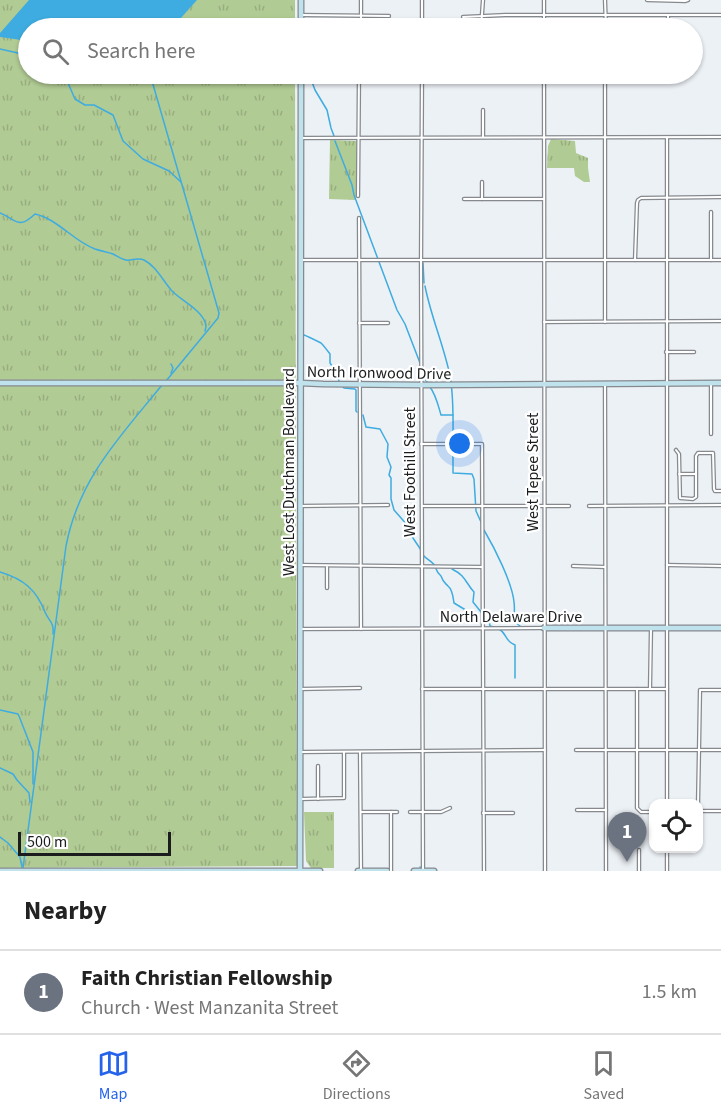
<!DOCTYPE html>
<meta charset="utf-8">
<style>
body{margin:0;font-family:"Source Sans 3",sans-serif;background:#f2f2f2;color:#222}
.controls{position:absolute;right:18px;bottom:18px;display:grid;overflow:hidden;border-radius:12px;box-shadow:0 2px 4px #0004}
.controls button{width:54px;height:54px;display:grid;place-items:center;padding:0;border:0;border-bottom:2px solid #e0e0e0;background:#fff;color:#222;font:30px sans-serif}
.scale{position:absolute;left:18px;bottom:15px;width:153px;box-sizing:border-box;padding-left:6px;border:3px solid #1a1c1d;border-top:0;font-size:16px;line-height:21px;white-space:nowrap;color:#1a1c1d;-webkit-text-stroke:4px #fff;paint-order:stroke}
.you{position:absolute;left:460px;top:444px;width:21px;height:21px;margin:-15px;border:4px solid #fff;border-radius:50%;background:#1a73e8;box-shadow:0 0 0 9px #1a73e833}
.badge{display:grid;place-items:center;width:39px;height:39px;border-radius:50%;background:#2563eb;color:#fff;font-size:20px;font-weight:700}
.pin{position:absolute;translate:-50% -50px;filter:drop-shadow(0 2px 3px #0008)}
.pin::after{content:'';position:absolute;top:32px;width:21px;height:18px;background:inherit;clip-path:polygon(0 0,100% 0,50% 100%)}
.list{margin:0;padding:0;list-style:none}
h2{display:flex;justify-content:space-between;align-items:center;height:78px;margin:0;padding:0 24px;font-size:26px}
h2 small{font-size:20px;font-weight:400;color:#767676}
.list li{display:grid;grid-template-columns:39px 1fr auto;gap:18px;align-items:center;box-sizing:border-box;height:84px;padding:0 24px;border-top:2px solid #e0e0e0}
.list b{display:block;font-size:22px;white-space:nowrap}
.list p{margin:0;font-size:20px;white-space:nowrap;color:#767676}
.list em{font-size:20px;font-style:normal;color:#767676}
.icon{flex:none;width:33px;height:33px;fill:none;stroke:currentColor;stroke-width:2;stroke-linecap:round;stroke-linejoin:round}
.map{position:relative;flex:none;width:721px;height:871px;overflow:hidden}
.search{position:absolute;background:#fff;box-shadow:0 2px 4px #0004;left:18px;right:18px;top:18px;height:66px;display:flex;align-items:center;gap:15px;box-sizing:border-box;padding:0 21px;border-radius:33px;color:#767676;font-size:22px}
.sheet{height:162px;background:#fff}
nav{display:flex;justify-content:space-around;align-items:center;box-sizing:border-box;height:84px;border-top:2px solid #e0e0e0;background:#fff;font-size:16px;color:#767676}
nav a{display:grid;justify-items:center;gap:3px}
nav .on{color:#2563eb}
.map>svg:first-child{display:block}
.grass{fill:url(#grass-tufts)}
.water{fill:#3eace0}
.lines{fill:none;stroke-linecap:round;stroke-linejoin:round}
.stream{stroke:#3eace0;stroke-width:1.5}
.street-casing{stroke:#868a8f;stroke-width:4.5}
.secondary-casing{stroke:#868a8f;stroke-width:7}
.street{stroke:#fff;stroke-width:2}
.secondary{stroke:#c0e2ec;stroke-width:4.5}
.labels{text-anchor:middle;stroke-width:4.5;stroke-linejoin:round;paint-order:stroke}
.street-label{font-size:16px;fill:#1a1c1d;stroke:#fff}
</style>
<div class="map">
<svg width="721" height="871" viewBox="0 0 721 871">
<defs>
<pattern id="grass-tufts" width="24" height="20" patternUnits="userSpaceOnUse" patternTransform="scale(1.5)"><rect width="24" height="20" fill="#b1cb94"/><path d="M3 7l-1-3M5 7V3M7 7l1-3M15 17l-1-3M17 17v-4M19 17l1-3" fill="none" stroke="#98ae7f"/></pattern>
</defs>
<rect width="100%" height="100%" fill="#ecf1f6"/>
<g class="grass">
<polygon points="0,0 295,0 295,28 28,28 28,74 295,74 297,866 0,868"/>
<polygon points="551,139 575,141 576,153 588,158 588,168 590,182 584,182 575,176 574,168 547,168 548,146"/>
<polygon points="330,140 357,141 356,200 329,199"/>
<polygon points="304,812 334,812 334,868 311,868 306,861"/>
</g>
<polygon class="water" points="29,0 197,0 172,28 28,28 28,41 0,37 0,33"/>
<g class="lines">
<g class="stream">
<polyline points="0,49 18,53 28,58"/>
<polyline points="56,74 68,83 75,99 85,105 94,105 113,115 123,141 143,159 169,171 181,182"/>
<polyline points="150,74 219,313 218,318 166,381"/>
<polyline points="309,74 315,90 327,110 331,128 334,136"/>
<polyline points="335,141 352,185 354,195 397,310 405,324 420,363"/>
<path d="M0,213C17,220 18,230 35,214C58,219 73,241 95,249C101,251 107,252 113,254C117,256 121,259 126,260C131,261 138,257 144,260C156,266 163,281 172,291C182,301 200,309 205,322C207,326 206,327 205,331"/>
<polyline points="423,263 424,283"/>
<path d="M425,286C431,317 444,346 450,376C454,398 453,420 453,442"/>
<path d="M304,335C307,336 319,342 321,343C324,346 327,350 330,354V363L337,373L339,381"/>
<polyline points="171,364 173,368 171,373"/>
<polyline points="422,371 424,378 428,383"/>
<polyline points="343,387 344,388 355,389 356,390 356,411 357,412"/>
<path d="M430,387C436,395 438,405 441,415H453"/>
<polyline points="363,415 366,427 380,429 388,444 387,457 391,467 389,475 391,478 391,499 394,510 409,527 409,532 421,550"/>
<polyline points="453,446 453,473 472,474 474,479 476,511 481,522"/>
<path d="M484,530C494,547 512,582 514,602C515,608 514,615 514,621L520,626"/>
<path d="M423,555C426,559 432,561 435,566C437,570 436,572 441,576C443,582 444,582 448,586C453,590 453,598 454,603L469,612L477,623"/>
<path d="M452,569C466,576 465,582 474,592L473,602L481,612"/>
<path d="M0,572C23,579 36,589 45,612C49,622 54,621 53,634"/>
<polyline points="483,617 489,621 490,626 494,627"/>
<path d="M499,629C505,632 505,638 510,642C511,643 513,644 515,645V678"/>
<polyline points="0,710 18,714 19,716 33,752 33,784"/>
<polyline points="0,768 13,774 17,780 29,793 30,802"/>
<polyline points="0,837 8,843 20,857 22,867"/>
<polyline points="420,867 421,868"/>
<path d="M23,868L66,546C79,478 120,437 162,385"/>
</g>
<defs>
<g id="street">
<polyline points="605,0 606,28"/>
<polyline points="647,0 685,1 688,0"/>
<polyline points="301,15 389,16"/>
<polyline points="463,17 505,15 721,15"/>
<polyline points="361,28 361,0"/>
<polyline points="422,28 422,0"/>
<polyline points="481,28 483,0"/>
<polyline points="544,28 544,0"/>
<polyline points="668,28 668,15"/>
<polyline points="422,74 421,263 423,871"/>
<polyline points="544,74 545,871"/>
<polyline points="315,75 359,76"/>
<polyline points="393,76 445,78"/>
<polyline points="450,76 544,77"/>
<polyline points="559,77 605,76"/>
<polyline points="483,137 483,110"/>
<polyline points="300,138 721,137"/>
<polyline points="667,138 667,804"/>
<polyline points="358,196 359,74"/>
<polyline points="464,199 544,199"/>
<polyline points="482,199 482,182"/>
<polyline points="711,212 711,260"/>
<polyline points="359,218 361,629"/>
<polyline points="303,260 721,260"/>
<polyline points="635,260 637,203 638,200 641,198 721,197"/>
<polyline points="544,322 721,321"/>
<polyline points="605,322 605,74"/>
<polyline points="359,323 388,323"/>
<polyline points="666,352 694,352"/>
<polyline points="711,383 711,434"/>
<polyline points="605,386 606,871"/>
<polyline points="421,444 482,444 484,871"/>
<polyline points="676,450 679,454 680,498 693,499 696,497 696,456 698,453 713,453 714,489 715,491 721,491"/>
<polyline points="679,474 696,474"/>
<polyline points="300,506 388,505"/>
<polyline points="422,506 569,506"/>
<polyline points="589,506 721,505"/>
<polyline points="302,565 482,567"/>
<polyline points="667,565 721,566"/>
<polyline points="573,566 605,567"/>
<polyline points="327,588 327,567"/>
<polyline points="301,629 544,628"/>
<polyline points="650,688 651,628"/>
<polyline points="300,689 360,688"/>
<polyline points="422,689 667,689"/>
<polyline points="637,689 637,808 641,812 654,812"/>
<polyline points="576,750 721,750"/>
<polyline points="699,750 700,690 721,690"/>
<polyline points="302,752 545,750"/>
<polyline points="360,752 361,871"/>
<polyline points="318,766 318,799"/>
<polyline points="301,799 344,798 344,752"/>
<polyline points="698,804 699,750"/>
<polyline points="577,810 606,810"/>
<polyline points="698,811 721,811"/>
<polyline points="361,812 397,812"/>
<polyline points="410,812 441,812 450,808"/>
<polyline points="483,813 513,813"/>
<polyline points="391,871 391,812"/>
<polyline points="639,871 639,850"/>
<polyline points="667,871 667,848"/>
</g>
<g id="secondary">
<polyline points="301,0 301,28"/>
<polyline points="0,383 300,383 323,384 421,385 721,383"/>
<polyline points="544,628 721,628"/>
<polyline points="0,871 320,871"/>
<polyline points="300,871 301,74"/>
<polyline points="358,871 387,871"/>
<polyline points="414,871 434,871"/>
</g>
</defs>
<use href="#street" class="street-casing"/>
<use href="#secondary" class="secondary-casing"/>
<use href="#street" class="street"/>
<use href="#secondary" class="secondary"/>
</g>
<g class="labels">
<g class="street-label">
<text transform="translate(379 372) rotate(1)" y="6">North Ironwood Drive</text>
<text transform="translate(288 472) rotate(-90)" y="6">West Lost Dutchman Boulevard</text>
<text transform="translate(409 472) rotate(-90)" y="6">West Foothill Street</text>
<text transform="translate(532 472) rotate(-90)" y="6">West Tepee Street</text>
<text x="511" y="622">North Delaware Drive</text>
</g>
</g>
</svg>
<div class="controls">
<button><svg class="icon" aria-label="locate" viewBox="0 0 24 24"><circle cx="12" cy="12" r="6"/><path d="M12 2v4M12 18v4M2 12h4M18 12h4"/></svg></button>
</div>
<div class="scale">500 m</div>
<div class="you"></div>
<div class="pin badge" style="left:627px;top:862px;background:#6b7280">1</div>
<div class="search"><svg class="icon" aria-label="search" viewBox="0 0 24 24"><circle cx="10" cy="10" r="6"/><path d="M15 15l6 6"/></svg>Search here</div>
</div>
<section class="sheet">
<h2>Nearby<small></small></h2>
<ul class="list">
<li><span class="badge" style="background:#6b7280">1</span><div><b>Faith Christian Fellowship</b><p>Church · West Manzanita Street</p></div><em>1.5 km</em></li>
</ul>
</section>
<nav>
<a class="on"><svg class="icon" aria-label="map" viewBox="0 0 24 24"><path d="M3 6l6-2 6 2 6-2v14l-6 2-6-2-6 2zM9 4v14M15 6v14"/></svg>Map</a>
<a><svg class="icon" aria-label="directions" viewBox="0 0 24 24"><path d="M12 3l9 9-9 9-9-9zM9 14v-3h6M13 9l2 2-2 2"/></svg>Directions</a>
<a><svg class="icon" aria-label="saved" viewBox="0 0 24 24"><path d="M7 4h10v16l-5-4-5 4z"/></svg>Saved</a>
</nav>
